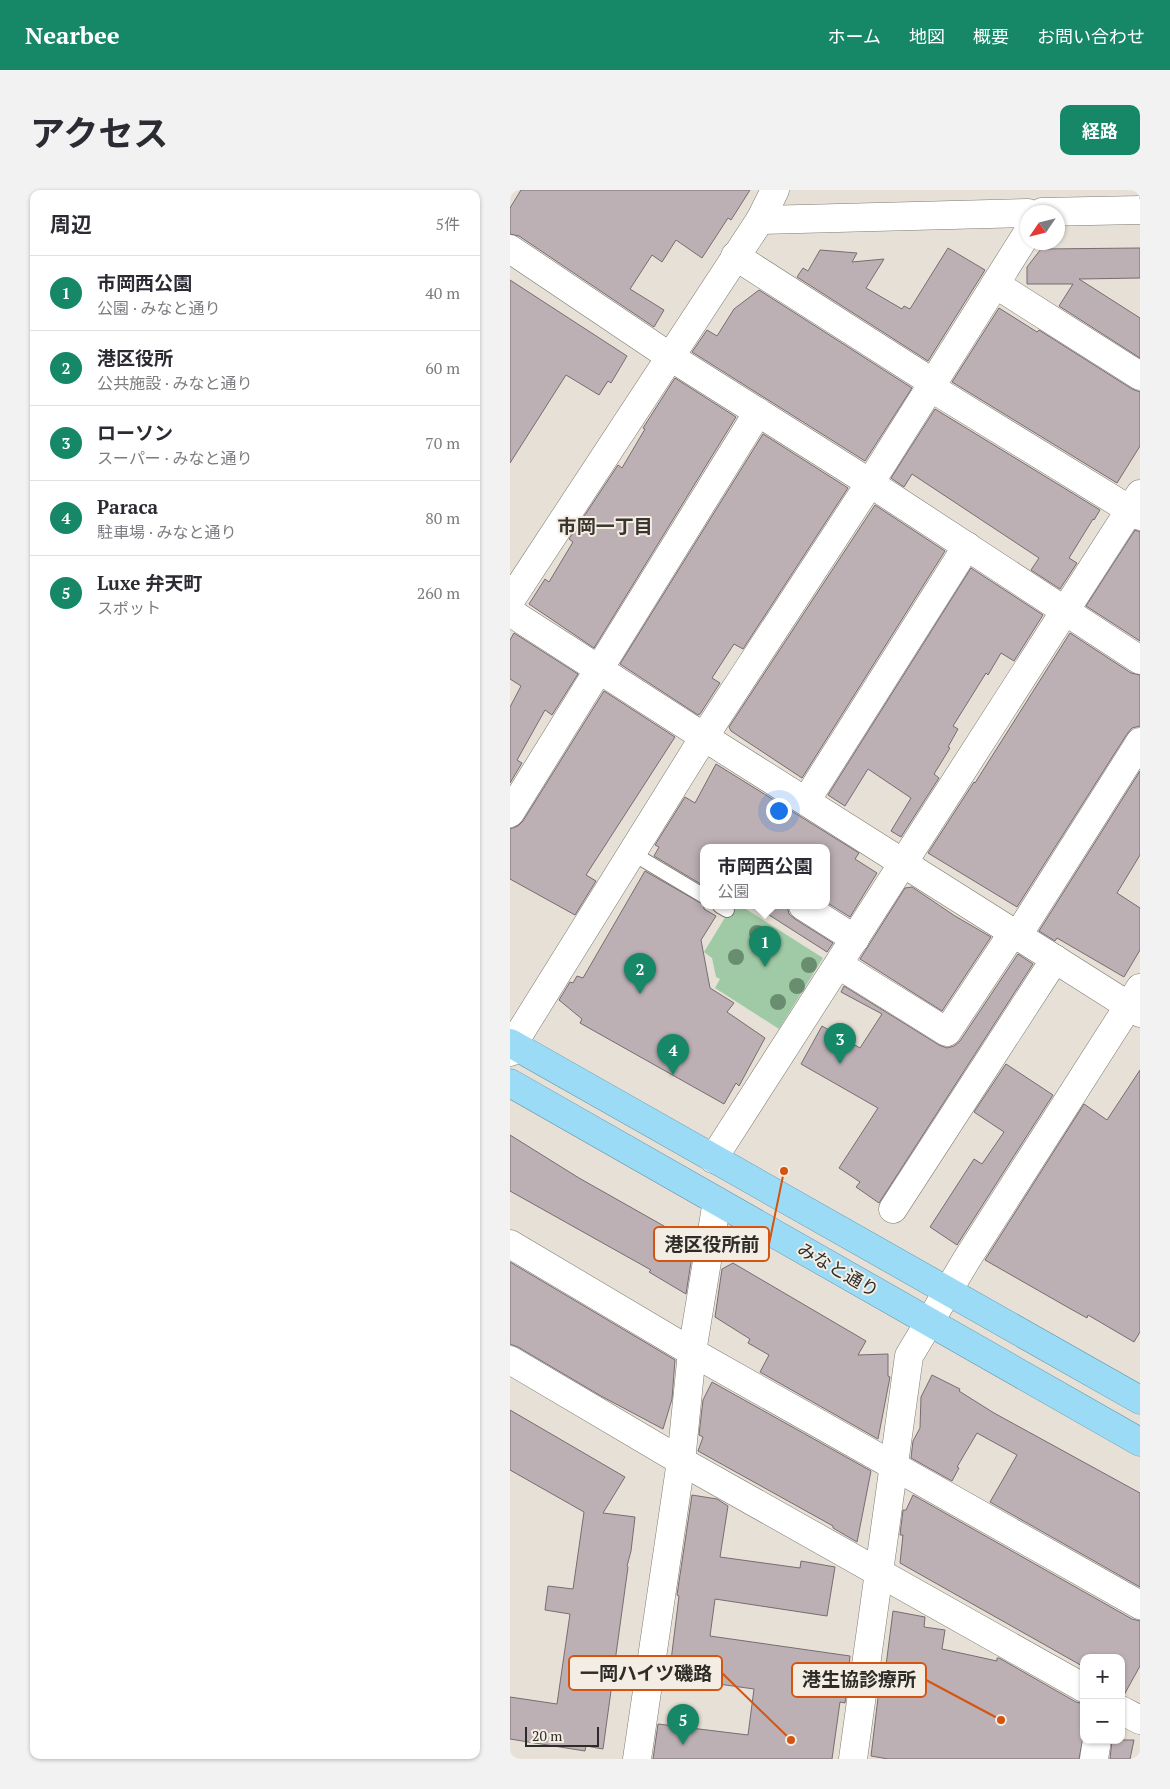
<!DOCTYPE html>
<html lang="ja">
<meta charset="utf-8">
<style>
body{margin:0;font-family:"PT Serif","Noto Sans JP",serif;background:#f2f2f3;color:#2b2b33}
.controls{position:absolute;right:15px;bottom:15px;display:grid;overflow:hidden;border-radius:10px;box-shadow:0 1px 4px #0004}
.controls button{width:45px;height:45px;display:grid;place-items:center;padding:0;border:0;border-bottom:1px solid #e1e1e2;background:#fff;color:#2b2b33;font:25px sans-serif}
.compass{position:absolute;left:510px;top:15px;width:45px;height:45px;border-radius:50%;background:#fff;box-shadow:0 1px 4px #0004;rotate:235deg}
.scale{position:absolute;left:15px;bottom:12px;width:74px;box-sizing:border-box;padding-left:5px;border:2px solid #2e2c28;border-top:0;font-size:14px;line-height:18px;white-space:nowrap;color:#2e2c28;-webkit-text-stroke:4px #f3ede3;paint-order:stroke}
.you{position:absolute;left:268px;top:620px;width:18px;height:18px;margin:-12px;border:4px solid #fff;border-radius:50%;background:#1a73e8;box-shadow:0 0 0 8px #1a73e833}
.badge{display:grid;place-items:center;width:32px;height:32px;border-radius:50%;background:#168867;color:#fff;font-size:16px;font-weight:700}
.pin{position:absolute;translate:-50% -41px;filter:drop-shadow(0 1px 2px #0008)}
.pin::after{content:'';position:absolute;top:26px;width:18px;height:15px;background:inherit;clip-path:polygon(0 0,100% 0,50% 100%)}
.popup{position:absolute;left:190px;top:654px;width:130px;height:65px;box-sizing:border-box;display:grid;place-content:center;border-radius:10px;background:#fff;filter:drop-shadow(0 1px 4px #0005);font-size:16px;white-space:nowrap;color:#7c7c81}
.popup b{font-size:19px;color:#2b2b33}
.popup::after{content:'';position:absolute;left:50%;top:100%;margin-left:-10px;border:10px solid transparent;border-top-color:#fff}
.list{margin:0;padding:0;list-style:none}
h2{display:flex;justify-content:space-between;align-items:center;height:65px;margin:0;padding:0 20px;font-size:21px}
h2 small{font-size:16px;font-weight:400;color:#7c7c81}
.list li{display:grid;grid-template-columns:32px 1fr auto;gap:15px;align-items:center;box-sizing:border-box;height:75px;padding:0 20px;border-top:1px solid #e1e1e2}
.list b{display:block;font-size:19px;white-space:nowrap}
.list p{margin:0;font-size:16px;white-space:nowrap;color:#7c7c81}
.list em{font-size:16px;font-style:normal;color:#7c7c81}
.map{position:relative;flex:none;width:630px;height:1569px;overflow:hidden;border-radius:10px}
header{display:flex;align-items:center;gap:30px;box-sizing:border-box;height:70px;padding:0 25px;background:#168867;color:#fff}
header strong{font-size:24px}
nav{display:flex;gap:28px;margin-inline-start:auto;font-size:18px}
.intro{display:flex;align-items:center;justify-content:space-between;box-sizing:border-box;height:120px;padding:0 30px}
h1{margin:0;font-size:35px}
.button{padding:12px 22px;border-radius:10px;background:#168867;color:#fff;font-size:18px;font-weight:700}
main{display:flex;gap:30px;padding:0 30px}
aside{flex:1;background:#fff;border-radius:10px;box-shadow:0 1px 4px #0004}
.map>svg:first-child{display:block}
.green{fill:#a0caa5}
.building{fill:#bcb0b4;stroke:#776d70}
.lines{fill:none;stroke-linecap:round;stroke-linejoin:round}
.service-casing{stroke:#7f7a71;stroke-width:16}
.minor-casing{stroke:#7f7a71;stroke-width:29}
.tertiary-casing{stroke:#7f7a71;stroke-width:29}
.trunk-casing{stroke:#6698ac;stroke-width:29}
.service{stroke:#fff;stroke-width:14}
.minor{stroke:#fff;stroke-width:28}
.tertiary{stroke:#fff;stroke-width:28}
.trunk{stroke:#9cdbf6;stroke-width:28}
.tree{fill:#688e6f}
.labels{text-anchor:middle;stroke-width:4;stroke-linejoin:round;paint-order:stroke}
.street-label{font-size:18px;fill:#2e2c28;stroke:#f3ede3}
.neighbourhood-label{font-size:19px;font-weight:bold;fill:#3a352e;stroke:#f3ede3}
.leader{fill:none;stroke:#d5540f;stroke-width:2}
.callout-dot{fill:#d5540f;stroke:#f3ede3;stroke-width:2}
.callout{fill:#f3ede3;stroke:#d5540f;stroke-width:2}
.callout-label{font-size:19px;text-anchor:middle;font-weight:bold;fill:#2e2c28}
</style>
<header>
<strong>Nearbee</strong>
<nav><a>ホーム</a><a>地図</a><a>概要</a><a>お問い合わせ</a></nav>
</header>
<div class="intro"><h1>アクセス</h1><a class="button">経路</a></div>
<main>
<aside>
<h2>周辺<small>5件</small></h2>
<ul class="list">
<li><span class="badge">1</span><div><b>市岡西公園</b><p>公園 · みなと通り</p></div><em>40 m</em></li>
<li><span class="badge">2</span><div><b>港区役所</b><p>公共施設 · みなと通り</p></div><em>60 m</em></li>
<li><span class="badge">3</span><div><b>ローソン</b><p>スーパー · みなと通り</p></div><em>70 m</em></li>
<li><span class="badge">4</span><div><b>Paraca</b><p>駐車場 · みなと通り</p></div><em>80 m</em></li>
<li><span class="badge">5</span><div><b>Luxe 弁天町</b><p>スポット</p></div><em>260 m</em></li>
</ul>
</aside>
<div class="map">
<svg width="630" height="1569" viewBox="0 0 630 1569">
<rect width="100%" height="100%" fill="#e6e0d6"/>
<polygon class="green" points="222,716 231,716 313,768 269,839 205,798 210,789 206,787 202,768 194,762"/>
<g class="building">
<polygon points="11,0 240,0 221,30 218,28 192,68 166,50 152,72 142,65 120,99 154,120 144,137 9,46 0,44 0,18"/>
<polygon points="438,58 475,80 418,171 287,87 293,78 298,81 310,60 347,63 342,72 374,69 356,98 392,119 394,116 400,119"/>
<polygon points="630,58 630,88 569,89 630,128 630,168 549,116 563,94 517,94 517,77 531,59"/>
<polygon points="0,90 117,166 101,193 98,191 89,205 56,185 0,273"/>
<polygon points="249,100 402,198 355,271 182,162 197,140 207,146 224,119"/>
<polygon points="489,118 527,142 529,140 622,199 630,202 630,256 607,293 442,192"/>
<polygon points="165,188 226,227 84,458 19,414 35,389 39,392 63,352 59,349 108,275 112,278 135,239 133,238"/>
<polygon points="425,219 590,320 584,330 583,329 559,368 567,373 550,399 521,380 529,368 402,284 394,297 381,288"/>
<polygon points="253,244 338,298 233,459 224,454 202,488 210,493 190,524 188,525 110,474"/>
<polygon points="365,315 435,361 292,588 221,541 219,537"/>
<polygon points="625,340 630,342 630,451 576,416"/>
<polygon points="461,378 533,425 504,471 491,463 478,485 476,483 443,536 448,539 438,557 440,558 424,584 429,588 391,647 381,641 401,608 358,579 335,616 318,605"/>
<polygon points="4,443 68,484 42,525 35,520 7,570 12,573 0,593 0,517 11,496 0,489 0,450"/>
<polygon points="560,443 621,483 630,485 630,536 622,538 617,544 507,717 418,663 464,592 465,593"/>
<polygon points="94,501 165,547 76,685 86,691 65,725 0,689 0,639 8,636 13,631"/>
<polygon points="206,574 349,663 345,669 367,683 340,727 316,712 316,657 315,658 194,658 194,696 144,666 149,657 145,655 175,607 185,613"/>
<polygon points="630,581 630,665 607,703 630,718 630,760 614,787 547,748 545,751 529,741"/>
<polygon points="135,681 194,715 194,719 206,726 191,750 200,798 224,813 217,822 255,848 229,896 226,893 214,914 70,833 72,829 49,810 60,792 63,793 67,786 73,788"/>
<polygon points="402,697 445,726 481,747 432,821 350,769 395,698"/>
<polygon points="245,716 277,716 279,724 285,729 323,753 317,762"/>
<polygon points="508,764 523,774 369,1013 346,997 350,992 329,978 368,918 291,874 312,836 350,858 372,824 331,802 334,796 429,855 437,858 444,856 450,851"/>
<polygon points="496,874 543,905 447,1055 420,1037 464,969 472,974 494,942 464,922"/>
<polygon points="630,880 630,1142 624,1152 578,1125 577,1128 559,1118 475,1070 574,914 597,930"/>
<polygon points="0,945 69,988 184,1053 176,1104 139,1082 141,1080 0,1001"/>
<polygon points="0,1072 165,1170 162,1209 153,1239 91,1206 8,1157 0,1154"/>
<polygon points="223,1073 356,1151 348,1165 378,1164 378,1186 380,1187 368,1249 250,1182 259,1165 238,1153 240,1149 205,1127 212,1079"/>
<polygon points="422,1185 450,1199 449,1201 484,1223 630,1303 630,1397 480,1312 507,1265 467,1243 447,1277 449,1278 442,1291 401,1268 403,1251 410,1238 411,1207"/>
<polygon points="202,1192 361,1281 347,1352 323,1338 323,1336 188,1261 193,1247 189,1245 193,1210"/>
<polygon points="0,1220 115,1287 93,1323 125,1327 121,1361 117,1376 118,1377 93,1559 76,1556 75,1561 0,1549 0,1507 47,1514 60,1424 35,1420 38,1396 63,1399 74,1322 0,1280"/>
<polygon points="182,1305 207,1309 218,1316 210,1367 290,1378 291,1371 325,1377 317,1426 205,1409 200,1446 340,1466 335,1513 330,1512 322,1569 143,1569 148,1534 238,1545 244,1499 159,1487 169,1406 167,1405"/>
<polygon points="403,1305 622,1429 630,1431 630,1476 614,1505 611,1505 611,1468 574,1468 574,1477 390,1373 393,1345 390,1345 393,1320 396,1320"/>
<polygon points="383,1421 415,1427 414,1437 435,1440 432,1459 487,1471 487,1468 489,1468 566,1512 574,1514 574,1542 569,1569 378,1569 361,1566 370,1491 374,1491"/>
<polygon points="602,1550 624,1550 620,1569 600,1569"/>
</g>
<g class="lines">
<defs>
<g id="service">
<polyline points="122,663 194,706"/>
<polyline points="210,716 217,720"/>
</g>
<g id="minor">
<polyline points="0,59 159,166 360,293 630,470"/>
<polyline points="225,66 414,187 420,197 630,326"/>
<polyline points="485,94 630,186"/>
<polyline points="0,422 194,547 630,823"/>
<polyline points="296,611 457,356"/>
<polyline points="0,623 248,222"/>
<polyline points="293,716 345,749"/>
<polyline points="329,775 437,842 498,750 508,745 630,552"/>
<polyline points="0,862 3,854 194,547 360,293 518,42"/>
<polyline points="203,969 630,304"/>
<polyline points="383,1019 545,769"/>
<polyline points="0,1054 182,1162 630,1415"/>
<polyline points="0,1170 171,1271 574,1498"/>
<polyline points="611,1520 630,1530"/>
<polyline points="127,1569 171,1271 182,1162 207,1011"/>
<polyline points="343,1569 399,1166 457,1069 630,798"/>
<polyline points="584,1569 587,1550"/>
</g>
<g id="tertiary">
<polyline points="532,22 630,20"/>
<polyline points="250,30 518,23"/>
<polyline points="0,411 250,30 265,0"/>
</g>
<g id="trunk">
<polyline points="0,853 630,1210"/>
<polyline points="0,893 630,1252"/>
</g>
</defs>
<use href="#service" class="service-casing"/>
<use href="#minor" class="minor-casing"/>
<use href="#tertiary" class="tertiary-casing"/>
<use href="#trunk" class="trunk-casing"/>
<use href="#service" class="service"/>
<use href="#minor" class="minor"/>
<use href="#tertiary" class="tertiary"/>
<use href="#trunk" class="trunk"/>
</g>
<g class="tree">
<circle cx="247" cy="743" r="8"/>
<circle cx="226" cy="767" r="8"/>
<circle cx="299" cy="775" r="8"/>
<circle cx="287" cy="796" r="8"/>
<circle cx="268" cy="812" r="8"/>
</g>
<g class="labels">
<g class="street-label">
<text transform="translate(328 1080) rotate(30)" y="6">みなと通り</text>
</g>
<g class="neighbourhood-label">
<text x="95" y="343">市岡一丁目</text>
</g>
</g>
<path class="leader" d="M274 981L259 1054M281 1550L212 1483M491 1530L416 1490"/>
<g class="callout-dot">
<circle cx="274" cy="981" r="5"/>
<circle cx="281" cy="1550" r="5"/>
<circle cx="491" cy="1530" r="5"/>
</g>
<g class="callout">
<rect x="144" y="1037" width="115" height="34" rx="5"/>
<rect x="59" y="1466" width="153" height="34" rx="5"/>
<rect x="282" y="1473" width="134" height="34" rx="5"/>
</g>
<g class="callout-label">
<text x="202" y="1061">港区役所前</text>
<text x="136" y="1490">一岡ハイツ磯路</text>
<text x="349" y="1496">港生協診療所</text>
</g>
</svg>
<div class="controls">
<button>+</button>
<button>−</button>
</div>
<svg class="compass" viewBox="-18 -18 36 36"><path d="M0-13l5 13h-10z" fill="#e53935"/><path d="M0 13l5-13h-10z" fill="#7c7c81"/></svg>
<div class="scale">20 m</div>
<div class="you"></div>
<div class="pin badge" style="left:255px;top:777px">1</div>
<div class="popup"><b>市岡西公園</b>公園</div>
<div class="pin badge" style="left:130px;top:804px">2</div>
<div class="pin badge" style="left:330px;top:874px">3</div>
<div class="pin badge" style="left:163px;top:885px">4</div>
<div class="pin badge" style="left:173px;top:1555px">5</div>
</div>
</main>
